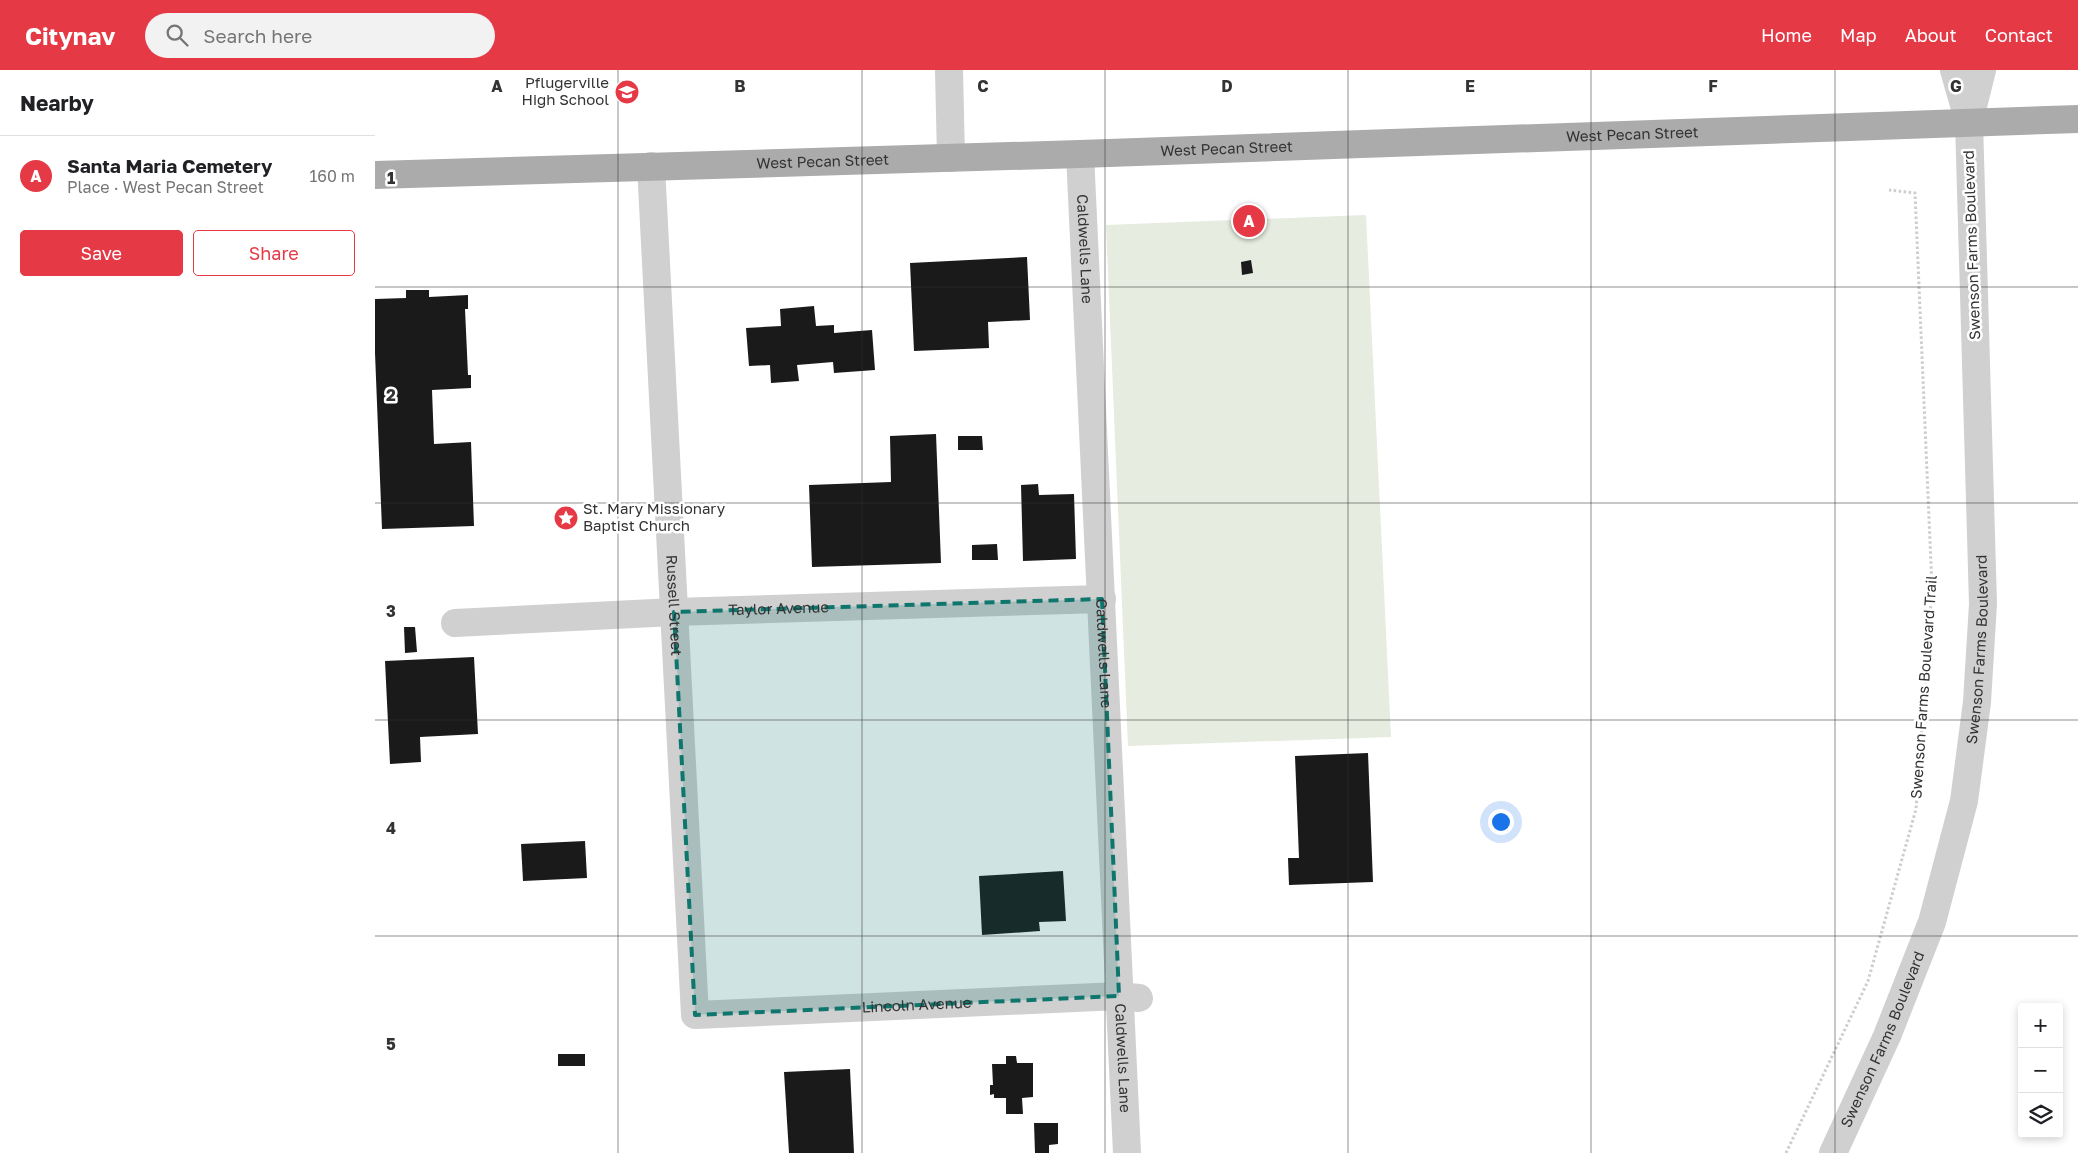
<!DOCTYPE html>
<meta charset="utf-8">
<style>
body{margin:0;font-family:"Golos Text",sans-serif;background:#f2f2f2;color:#202124}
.controls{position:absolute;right:15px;bottom:15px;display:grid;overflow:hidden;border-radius:5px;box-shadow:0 2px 8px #0003}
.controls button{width:45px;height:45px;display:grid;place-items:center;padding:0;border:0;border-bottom:1px solid #e0e0e0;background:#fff;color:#202124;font:25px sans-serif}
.you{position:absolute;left:1125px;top:751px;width:18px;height:18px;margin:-12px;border:4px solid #fff;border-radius:50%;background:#1a73e8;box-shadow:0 0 0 8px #1a73e833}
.badge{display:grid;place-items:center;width:32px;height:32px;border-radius:50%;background:#e63946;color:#fff;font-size:16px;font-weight:700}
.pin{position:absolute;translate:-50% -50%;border:2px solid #fff;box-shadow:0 1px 5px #0006}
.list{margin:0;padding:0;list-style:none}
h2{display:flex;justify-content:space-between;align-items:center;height:65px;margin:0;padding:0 20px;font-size:21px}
h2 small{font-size:16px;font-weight:400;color:#757577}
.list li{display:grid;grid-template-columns:32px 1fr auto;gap:15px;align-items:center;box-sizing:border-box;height:80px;padding:0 20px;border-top:1px solid #e0e0e0}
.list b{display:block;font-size:19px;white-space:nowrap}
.list p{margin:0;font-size:16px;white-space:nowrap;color:#757577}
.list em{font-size:16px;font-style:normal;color:#757577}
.actions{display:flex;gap:10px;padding:15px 20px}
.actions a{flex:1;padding:11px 0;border:1px solid #e63946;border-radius:5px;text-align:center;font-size:18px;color:#e63946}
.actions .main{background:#e63946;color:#fff}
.icon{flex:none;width:28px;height:28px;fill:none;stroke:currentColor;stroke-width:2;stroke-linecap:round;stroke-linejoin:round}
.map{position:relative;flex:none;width:1703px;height:1083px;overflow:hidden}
header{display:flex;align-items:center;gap:30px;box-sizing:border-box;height:70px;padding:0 25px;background:#e63946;color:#fff}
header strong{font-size:24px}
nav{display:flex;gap:28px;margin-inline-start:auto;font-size:18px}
.search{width:350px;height:45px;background:#f2f2f2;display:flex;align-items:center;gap:12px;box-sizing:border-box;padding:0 18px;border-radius:28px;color:#757577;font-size:19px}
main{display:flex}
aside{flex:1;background:#fff}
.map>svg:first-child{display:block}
.green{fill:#e6ecdf}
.building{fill:#1a1a1a}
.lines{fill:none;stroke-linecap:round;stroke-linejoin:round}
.path{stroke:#cdcdcd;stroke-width:3;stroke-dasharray:2.5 2.5;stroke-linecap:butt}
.minor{stroke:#d0d0d0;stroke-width:28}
.major{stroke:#ababab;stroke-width:28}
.marked{fill:#0f766e;fill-opacity:0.2;stroke:#0f766e;stroke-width:4;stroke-dasharray:10 6;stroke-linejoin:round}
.grid{fill:none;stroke:#333;stroke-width:1;stroke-opacity:0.55}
.labels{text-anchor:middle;stroke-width:5;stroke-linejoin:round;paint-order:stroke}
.poi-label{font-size:15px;fill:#333;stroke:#fff;text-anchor:end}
.street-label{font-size:15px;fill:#333;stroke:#fff}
.grid-label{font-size:16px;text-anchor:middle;font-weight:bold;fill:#333;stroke:#fff;stroke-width:5;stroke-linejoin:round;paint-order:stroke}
</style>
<header>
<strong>Citynav</strong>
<div class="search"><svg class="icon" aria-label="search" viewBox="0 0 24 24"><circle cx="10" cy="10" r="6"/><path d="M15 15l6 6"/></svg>Search here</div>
<nav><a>Home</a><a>Map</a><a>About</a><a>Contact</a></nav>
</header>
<main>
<aside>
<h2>Nearby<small></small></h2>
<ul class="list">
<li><span class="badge">A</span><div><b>Santa Maria Cemetery</b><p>Place · West Pecan Street</p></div><em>160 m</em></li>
</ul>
<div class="actions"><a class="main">Save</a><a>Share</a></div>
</aside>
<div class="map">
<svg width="1703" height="1083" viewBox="0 0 1703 1083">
<rect width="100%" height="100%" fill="#fff"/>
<polygon class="green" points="991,145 1016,667 753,676 731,155"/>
<g class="building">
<polygon points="652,187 655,250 613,252 614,278 539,281 535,193"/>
<polygon points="876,190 878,203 867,205 866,192"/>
<polygon points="31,220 54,220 54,227 93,225 93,239 90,239 93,305 96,305 96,318 57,320 59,374 96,372 99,456 7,459 0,283 0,229 31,228"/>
<polygon points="439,236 441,256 459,255 459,263 497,260 500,300 459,303 458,292 422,295 424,311 396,313 395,295 374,296 371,258 406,256 405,239"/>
<polygon points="561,364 566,493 437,497 434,415 516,412 515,366"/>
<polygon points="583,366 607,366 608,380 583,380"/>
<polygon points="663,414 664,425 699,424 701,489 648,491 646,415"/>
<polygon points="622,474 623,490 597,490 597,475"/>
<polygon points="29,557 40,557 42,582 30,583"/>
<polygon points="99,587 103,664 45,667 46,692 15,694 10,591"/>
<polygon points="993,683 998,812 914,815 913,788 924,788 920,686"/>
<polygon points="210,771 212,808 148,811 146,774"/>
<polygon points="688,801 691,851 664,852 665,861 607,865 604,806"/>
<rect x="183" y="984" width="27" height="12"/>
<polygon points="631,986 641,986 642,993 658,993 658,1027 647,1028 648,1044 631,1044 631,1028 619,1028 619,1024 615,1025 615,1015 618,1015 617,994 631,994"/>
<polygon points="475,999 479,1083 414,1083 409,1002"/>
<polygon points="659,1053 683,1053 683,1074 674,1075 674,1083 660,1083"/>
</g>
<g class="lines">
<polyline class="path" points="1411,1083 1493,911 1541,739 1557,518 1540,123 1514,120"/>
<g class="minor">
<polyline points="574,0 576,88"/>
<polyline points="1579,0 1594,52 1607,0"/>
<path id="s1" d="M705,84L752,1083"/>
<path id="s2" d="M276,96L320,945L744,926L764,928"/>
<path id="s3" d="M80,553L299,542L727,529"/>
<path id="s4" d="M1458,1083L1512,966L1557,852L1589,731L1602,632L1608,534L1594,52"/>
</g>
<path class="major" id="s5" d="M0,105L705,84L1703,49"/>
</g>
<path class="marked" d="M727,529L744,926L320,945L299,542Z"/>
<path class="grid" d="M243,0V1083M487,0V1083M730,0V1083M973,0V1083M1216,0V1083M1460,0V1083M0,217H1703M0,433H1703M0,650H1703M0,866H1703"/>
<defs>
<symbol id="school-disc" viewBox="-11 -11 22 22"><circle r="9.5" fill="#e63946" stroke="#fff"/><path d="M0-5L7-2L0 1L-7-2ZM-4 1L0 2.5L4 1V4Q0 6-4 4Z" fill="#fff"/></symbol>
<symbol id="sight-disc" viewBox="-11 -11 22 22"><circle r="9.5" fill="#e63946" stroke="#fff"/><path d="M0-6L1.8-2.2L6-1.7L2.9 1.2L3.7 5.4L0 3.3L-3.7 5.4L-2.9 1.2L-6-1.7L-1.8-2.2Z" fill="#fff"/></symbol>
</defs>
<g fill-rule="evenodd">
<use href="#school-disc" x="238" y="8" width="28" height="28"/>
<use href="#sight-disc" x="177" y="434" width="28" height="28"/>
</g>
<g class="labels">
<g class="poi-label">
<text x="234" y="18">Pflugerville<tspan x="234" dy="17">High School</tspan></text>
<text x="208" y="444" text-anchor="start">St. Mary Missionary<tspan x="208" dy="17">Baptist Church</tspan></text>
</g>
<g class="street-label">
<text dy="5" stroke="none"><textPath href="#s5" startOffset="1258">West Pecan Street</textPath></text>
<text dy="5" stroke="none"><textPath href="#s5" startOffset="852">West Pecan Street</textPath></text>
<text dy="5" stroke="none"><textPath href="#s5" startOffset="448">West Pecan Street</textPath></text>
<text transform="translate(1597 175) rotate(-92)" y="5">Swenson Farms Boulevard</text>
<text dy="5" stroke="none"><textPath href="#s1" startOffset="95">Caldwells Lane</textPath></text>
<text dy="5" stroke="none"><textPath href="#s2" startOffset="440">Russell Street</textPath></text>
<text dy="5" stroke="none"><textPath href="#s3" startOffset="324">Taylor Avenue</textPath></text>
<text dy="5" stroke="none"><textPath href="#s4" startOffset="529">Swenson Farms Boulevard</textPath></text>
<text dy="5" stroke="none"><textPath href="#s1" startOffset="500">Caldwells Lane</textPath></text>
<text transform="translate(1549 617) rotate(-86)" y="5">Swenson Farms Boulevard Trail</text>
<text dy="5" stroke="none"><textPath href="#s2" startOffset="1072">Lincoln Avenue</textPath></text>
<text dy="5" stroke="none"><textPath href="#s4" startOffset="124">Swenson Farms Boulevard</textPath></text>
<text dy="5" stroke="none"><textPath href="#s1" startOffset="905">Caldwells Lane</textPath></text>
</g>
</g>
<g class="grid-label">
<text x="122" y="22">A</text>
<text x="365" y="22">B</text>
<text x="608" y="22">C</text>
<text x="852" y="22">D</text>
<text x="1095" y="22">E</text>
<text x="1338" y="22">F</text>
<text x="1581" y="22">G</text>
<text x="16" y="114">1</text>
<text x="16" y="331">2</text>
<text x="16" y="547">3</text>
<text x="16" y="764">4</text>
<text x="16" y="980">5</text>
</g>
</svg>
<div class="controls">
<button>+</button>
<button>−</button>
<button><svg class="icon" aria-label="layers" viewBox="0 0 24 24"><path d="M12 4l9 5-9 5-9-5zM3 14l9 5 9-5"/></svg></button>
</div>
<div class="you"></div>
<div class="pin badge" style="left:874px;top:151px">A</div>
</div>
</main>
